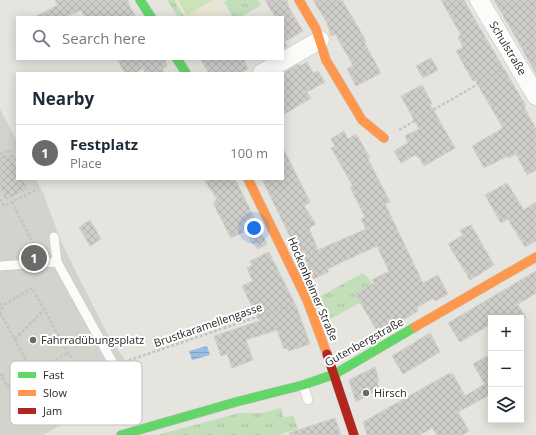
<!DOCTYPE html>
<meta charset="utf-8">
<style>
body{margin:0;font-family:"Open Sans",sans-serif;background:#f6f6f7;color:#1f2937}
.controls{position:absolute;right:12px;bottom:12px;display:grid;overflow:hidden;border-radius:0px;box-shadow:0 2px 10px #0003}
.controls button{width:36px;height:36px;display:grid;place-items:center;padding:0;border:0;border-bottom:1px solid #e0e1e3;background:#fff;color:#1f2937;font:20px sans-serif}
.you{position:absolute;left:254px;top:228px;width:14px;height:14px;margin:-10px;border:3px solid #fff;border-radius:50%;background:#1a73e8;box-shadow:0 0 0 6px #1a73e833}
.badge{display:grid;place-items:center;width:26px;height:26px;border-radius:50%;background:#6a6a68;color:#fff;font-size:13px;font-weight:700}
.pin{position:absolute;translate:-50% -50%;border:2px solid #fff;box-shadow:0 1px 4px #0006}
.list{margin:0;padding:0;list-style:none}
h2{display:flex;justify-content:space-between;align-items:center;height:52px;margin:0;padding:0 16px;font-size:17px}
h2 small{font-size:13px;font-weight:400;color:#747a83}
.list li{display:grid;grid-template-columns:26px 1fr auto;gap:12px;align-items:center;box-sizing:border-box;height:56px;padding:0 16px;border-top:1px solid #e0e1e3}
.list b{display:block;font-size:15px;white-space:nowrap}
.list p{margin:0;font-size:13px;white-space:nowrap;color:#747a83}
.list em{font-size:13px;font-style:normal;color:#747a83}
.icon{flex:none;width:22px;height:22px;fill:none;stroke:currentColor;stroke-width:2;stroke-linecap:round;stroke-linejoin:round}
.map{position:relative;flex:none;width:536px;height:435px;overflow:hidden}
.search{position:absolute;background:#fff;box-shadow:0 2px 10px #0003;left:16px;top:16px;width:268px;height:44px;display:flex;align-items:center;gap:10px;box-sizing:border-box;padding:0 14px;border-radius:0px;color:#747a83;font-size:15px}
.panel{position:absolute;background:#fff;box-shadow:0 2px 10px #0003;left:16px;top:72px;width:268px;height:108px;border-radius:0px}
.map>svg:first-child{display:block}
.education{fill:#e8e5d4}
.grass{fill:url(#grass-tufts)}
.pitch{fill:#cae3b8}
.plaza{fill:#d4d2cc}
.water{fill:url(#water-rules)}
.building{fill:url(#building-cross-hatch);stroke:#d1cfca}
.lines{fill:none;stroke-linecap:round;stroke-linejoin:round}
.lane-casing{stroke:#c4c3c3;stroke-width:10}
.street-casing{stroke:#c4c3c3;stroke-width:19}
.fast-casing{stroke:#c4c3c3;stroke-width:10}
.slow-casing{stroke:#c4c3c3;stroke-width:10}
.jam-casing{stroke:#c4c3c3;stroke-width:10}
.path{stroke:#c4c3c3;stroke-width:2.5;stroke-dasharray:3 2;stroke-linecap:butt}
.lane{stroke:#fbfbfa;stroke-width:9}
.street{stroke:#fbfbfa;stroke-width:18}
.fast{stroke:#63d668;stroke-width:9}
.slow{stroke:#ff974d;stroke-width:9}
.jam{stroke:#b3261e;stroke-width:9}
.poi-dot{fill:#6a6a68;stroke:#fff;stroke-width:1.5}
.labels{text-anchor:middle;stroke-width:4;stroke-linejoin:round;paint-order:stroke}
.street-label{font-size:11px;fill:#282828;stroke:#fff}
.poi-label{font-size:11px;fill:#282828;stroke:#fff;text-anchor:start}
.key{fill:#fff;stroke:#bebebe;stroke-width:1}
.key-label{font-size:11px;fill:#282828}
</style>
<div class="map">
<svg width="536" height="435" viewBox="0 0 536 435">
<defs>
<pattern id="grass-tufts" width="24" height="20" patternUnits="userSpaceOnUse"><rect width="24" height="20" fill="#c2dfba"/><path d="M3 7l-1-3M5 7V3M7 7l1-3M15 17l-1-3M17 17v-4M19 17l1-3" fill="none" stroke="#a7bfa0"/></pattern>
<pattern id="water-rules" width="6" height="5" patternUnits="userSpaceOnUse"><rect width="6" height="5" fill="#98bfe1"/><path d="M0 2.5h6" fill="none" stroke="#83a4c1"/></pattern>
<pattern id="building-cross-hatch" width="8" height="8" patternUnits="userSpaceOnUse"><rect width="8" height="8" fill="#cfcdc9"/><path d="M0 0l8 8M0 8l8-8" fill="none" stroke="#b2b0ad"/></pattern>
</defs>
<rect width="100%" height="100%" fill="#e6e4de"/>
<polygon class="education" points="174,0 219,0 218,1 227,17 184,17"/>
<g class="grass">
<polygon points="167,0 174,0 184,17 178,17"/>
<polygon points="228,0 258,0 261,5 241,17 233,17 224,2"/>
<polygon points="363,273 371,281 378,293 327,321 317,298"/>
<polygon points="281,408 284,418 293,415 298,429 277,435 157,435 240,413 263,413"/>
</g>
<polygon class="pitch" points="178,0 212,0 187,15"/>
<polygon class="plaza" points="0,109 17,141 17,179 36,179 44,195 60,239 78,276 110,339 128,364 136,383 43,435 0,435"/>
<polygon class="water" points="207,346 210,355 192,360 189,351"/>
<g class="building">
<polygon points="55,0 128,0 130,7 136,17 85,17 81,10 66,17 35,17 58,5"/>
<polygon points="265,0 287,0 288,6 303,31 284,42 287,46 283,49 283,17 275,17"/>
<polygon points="313,0 342,0 366,41 364,42 381,73 356,86 347,69 353,65 335,34 331,36 327,23"/>
<polygon points="441,0 464,0 474,18 526,106 524,107 536,129 536,170 527,175 516,154 509,158 508,156 484,168 472,146 503,128 475,80 473,81 456,51 463,47 458,37 461,35"/>
<polygon points="494,0 536,0 536,74 519,43"/>
<polygon points="431,58 438,70 423,78 416,66"/>
<polygon points="117,59 165,59 167,66 162,69 164,73 145,73 143,68 135,73 125,73"/>
<polygon points="200,59 244,59 248,69 239,73 209,73"/>
<polygon points="307,62 313,73 318,71 325,82 307,92 311,98 283,115 283,73 299,64 300,66"/>
<polygon points="422,85 432,103 430,104 455,148 424,166 418,156 417,157 415,155 401,163 394,151 408,143 405,136 419,129 401,96"/>
<polygon points="344,131 348,139 356,134 370,158 368,159 390,202 385,204 423,283 438,275 448,294 435,301 433,298 416,308 418,311 379,334 355,294 374,283 372,280 389,271 377,246 327,269 329,272 311,280 262,179 283,179 283,148 310,202 304,206 316,224 309,228 318,250 366,229 361,219 365,217 350,187 353,186 331,148 335,146 331,139"/>
<polygon points="8,153 17,169 17,179 22,179 28,189 6,200 0,189 0,157"/>
<polygon points="204,179 235,179 267,244 258,249 251,242 246,231 231,238 213,203 217,200"/>
<polygon points="507,183 524,210 536,202 536,241 525,247 508,219 501,223 485,195"/>
<polygon points="90,220 101,239 90,246 79,227"/>
<polygon points="471,225 494,265 470,280 448,244 463,235 460,230"/>
<polygon points="269,252 297,308 310,344 289,351 287,348 284,349 277,330 246,340 253,360 232,368 227,354 221,356 214,336 259,321 242,286 253,281 247,268 252,266 250,261"/>
<polygon points="536,271 536,293 518,304 526,318 491,318 491,324 460,342 448,323"/>
<polygon points="430,333 440,352 403,374 392,356"/>
<polygon points="491,354 491,394 458,412 469,431 462,435 437,435 432,428 420,435 367,435 363,422 448,374 453,374 465,396 485,384 473,364"/>
<polygon points="375,367 379,381 377,382 379,389 356,402 349,380"/>
<polygon points="335,418 341,435 290,435 289,433"/>
</g>
<g class="lines">
<defs>
<g id="lane">
<polyline points="54,237 57,262"/>
<polyline points="0,266 57,262 114,365"/>
<polyline points="303,385 308,400"/>
</g>
<g id="street">
<polyline points="479,0 536,96"/>
<polyline points="262,73 320,40"/>
</g>
<g id="fast">
<polyline points="140,0 151,17"/>
<polyline points="177,59 186,73"/>
<polyline points="121,435 236,402 303,385 335,374 415,327"/>
</g>
<g id="slow">
<polyline points="299,0 316,29 326,60 362,120 384,138"/>
<polyline points="248,179 307,300 327,354"/>
<polyline points="415,327 536,257"/>
</g>
<polyline id="jam" points="327,354 354,435"/>
</defs>
<use href="#lane" class="lane-casing"/>
<use href="#street" class="street-casing"/>
<use href="#fast" class="fast-casing"/>
<use href="#slow" class="slow-casing"/>
<use href="#jam" class="jam-casing"/>
<g class="path">
<polyline points="399,130 502,70"/>
<polyline points="0,154 9,150 14,160 17,158"/>
<polyline points="0,199 4,206 38,189"/>
<polyline points="12,202 37,251"/>
<polyline points="0,303 3,307 0,312"/>
<polyline points="0,313 53,408"/>
<polyline points="15,339 44,310"/>
<polyline points="124,362 289,306"/>
<polyline points="0,373 27,422 88,388 32,288 2,306"/>
<polyline points="1,376 6,373"/>
<polyline points="7,386 68,353"/>
</g>
<use href="#lane" class="lane"/>
<use href="#street" class="street"/>
<use href="#fast" class="fast"/>
<use href="#slow" class="slow"/>
<use href="#jam" class="jam"/>
</g>
<g class="poi-dot">
<circle cx="33" cy="340" r="4"/>
<circle cx="366" cy="393" r="4"/>
</g>
<g class="labels">
<g class="street-label">
<text transform="translate(508 48) rotate(59)" y="4">Schulstraße</text>
<text transform="translate(313 289) rotate(67)" y="4">Hockenheimer Straße</text>
<text transform="translate(208 325) rotate(-19)" y="4">Brustkaramellengasse</text>
<text transform="translate(364 342) rotate(-29)" y="4">Gutenbergstraße</text>
</g>
<g class="poi-label">
<text x="41" y="344">Fahrradübungsplatz</text>
<text x="374" y="397">Hirsch</text>
</g>
</g>
<rect x="10" y="361" width="132" height="64" rx="6" class="key"/>
<rect x="18" y="372" width="18" height="6" fill="#63d668"/>
<rect x="18" y="390" width="18" height="6" fill="#ff974d"/>
<rect x="18" y="408" width="18" height="6" fill="#b3261e"/>
<g class="key-label">
<text x="43" y="379">Fast</text>
<text x="43" y="397">Slow</text>
<text x="43" y="415">Jam</text>
</g>
</svg>
<div class="controls">
<button>+</button>
<button>−</button>
<button><svg class="icon" aria-label="layers" viewBox="0 0 24 24"><path d="M12 4l9 5-9 5-9-5zM3 14l9 5 9-5"/></svg></button>
</div>
<div class="you"></div>
<div class="pin badge" style="left:34px;top:258px">1</div>
<div class="search"><svg class="icon" aria-label="search" viewBox="0 0 24 24"><circle cx="10" cy="10" r="6"/><path d="M15 15l6 6"/></svg>Search here</div>
<section class="panel">
<h2>Nearby<small></small></h2>
<ul class="list">
<li><span class="badge">1</span><div><b>Festplatz</b><p>Place</p></div><em>100 m</em></li>
</ul>
</section>
</div>
